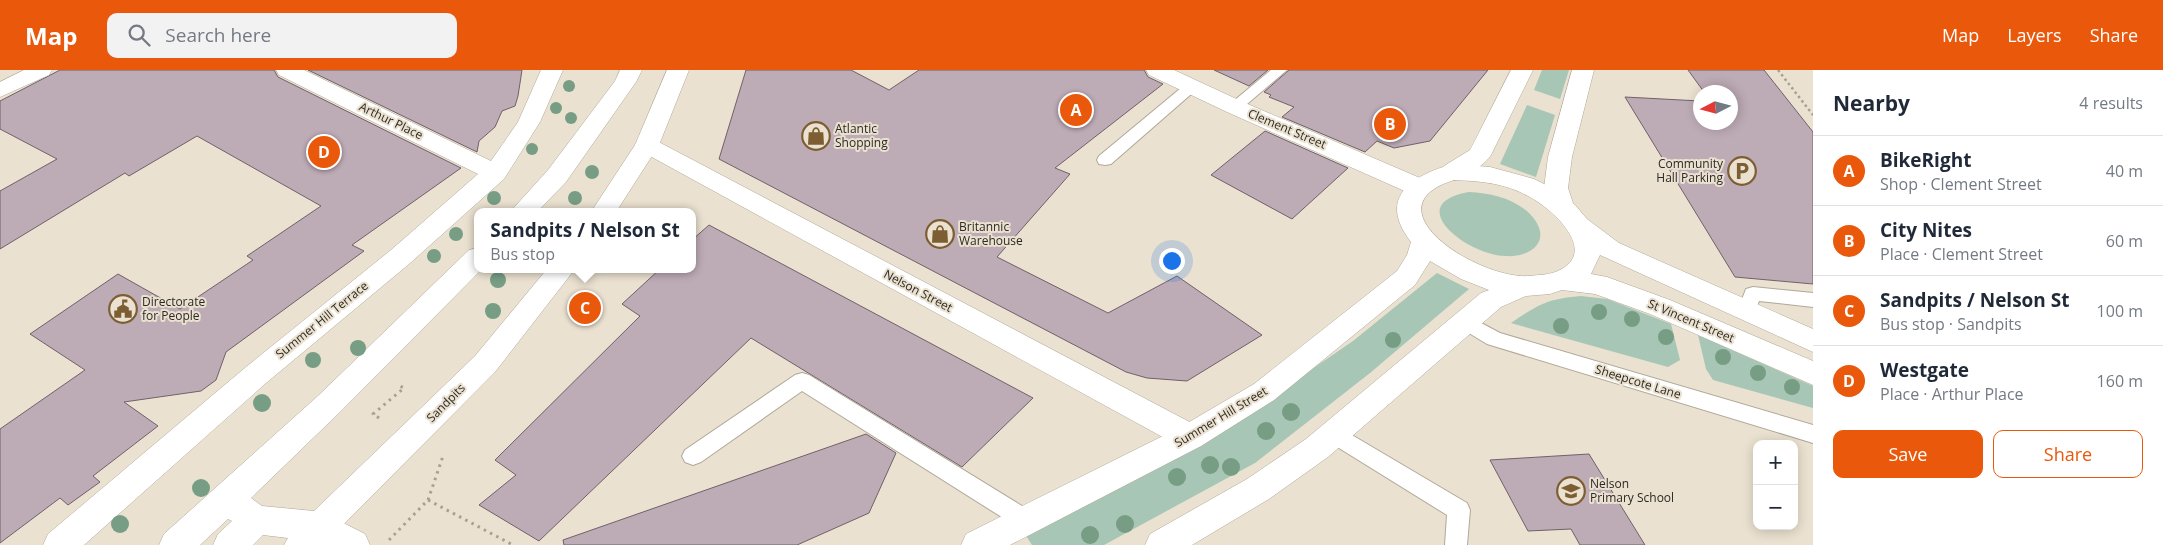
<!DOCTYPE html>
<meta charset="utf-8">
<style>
body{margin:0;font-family:"Open Sans",sans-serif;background:#f2f2f3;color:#1f2937}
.controls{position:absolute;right:15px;bottom:15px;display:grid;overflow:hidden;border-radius:10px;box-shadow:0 2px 12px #0003}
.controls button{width:45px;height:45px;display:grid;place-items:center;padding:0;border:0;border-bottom:1px solid #e0e1e3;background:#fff;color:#1f2937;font:25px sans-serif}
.compass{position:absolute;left:1693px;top:15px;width:45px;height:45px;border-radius:50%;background:#fff;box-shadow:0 2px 12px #0003;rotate:264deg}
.you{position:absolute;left:1171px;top:190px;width:18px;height:18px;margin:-12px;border:4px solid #fff;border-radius:50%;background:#1a73e8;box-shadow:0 0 0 8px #1a73e833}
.badge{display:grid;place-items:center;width:32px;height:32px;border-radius:50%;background:#ea580c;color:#fff;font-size:16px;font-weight:700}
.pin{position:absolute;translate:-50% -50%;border:2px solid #fff;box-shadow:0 1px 5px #0006}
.popup{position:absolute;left:474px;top:138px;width:222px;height:65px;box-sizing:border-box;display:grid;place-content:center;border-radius:10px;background:#fff;filter:drop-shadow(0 1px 4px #0005);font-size:16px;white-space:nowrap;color:#747a83}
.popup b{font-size:19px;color:#1f2937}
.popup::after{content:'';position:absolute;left:50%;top:100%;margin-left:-10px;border:10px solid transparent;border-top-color:#fff}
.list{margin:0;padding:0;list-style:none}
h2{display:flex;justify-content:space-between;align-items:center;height:65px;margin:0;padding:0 20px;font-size:21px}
h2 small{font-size:16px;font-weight:400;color:#747a83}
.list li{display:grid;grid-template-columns:32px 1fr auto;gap:15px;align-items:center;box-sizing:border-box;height:70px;padding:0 20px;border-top:1px solid #e0e1e3}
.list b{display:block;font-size:19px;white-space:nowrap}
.list p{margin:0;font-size:16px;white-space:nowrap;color:#747a83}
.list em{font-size:16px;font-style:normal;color:#747a83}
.actions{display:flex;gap:10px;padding:15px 20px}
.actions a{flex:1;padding:11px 0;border:1px solid #ea580c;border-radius:10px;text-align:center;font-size:18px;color:#ea580c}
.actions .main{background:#ea580c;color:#fff}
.icon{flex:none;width:28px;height:28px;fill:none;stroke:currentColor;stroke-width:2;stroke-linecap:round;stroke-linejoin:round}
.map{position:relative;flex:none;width:1813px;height:475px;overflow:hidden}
header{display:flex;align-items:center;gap:30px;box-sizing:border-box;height:70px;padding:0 25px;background:#ea580c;color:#fff}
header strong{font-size:24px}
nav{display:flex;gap:28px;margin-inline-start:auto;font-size:18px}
.search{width:350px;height:45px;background:#f2f2f3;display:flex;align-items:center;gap:12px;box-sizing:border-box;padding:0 18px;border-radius:10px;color:#747a83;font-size:19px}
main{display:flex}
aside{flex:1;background:#fff}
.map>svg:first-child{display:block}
.green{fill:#a7c6b6}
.building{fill:#bdabb5;stroke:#70616a}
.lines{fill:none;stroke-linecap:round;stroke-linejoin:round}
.service-casing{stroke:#b0a898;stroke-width:2}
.minor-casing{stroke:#b0a898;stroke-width:1}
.tertiary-casing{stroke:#b0a898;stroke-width:1}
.secondary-casing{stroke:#b0a898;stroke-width:1}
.path-far1{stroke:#a7a193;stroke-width:2.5;stroke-dasharray:2.5 3;stroke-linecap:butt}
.path{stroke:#a7a193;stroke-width:3;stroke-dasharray:2.5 4.5;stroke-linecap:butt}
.service{fill:#fff;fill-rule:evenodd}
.minor{fill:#fff;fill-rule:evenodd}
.tertiary{fill:#fff;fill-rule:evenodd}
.secondary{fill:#fff;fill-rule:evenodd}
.tree{fill:#779d85}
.labels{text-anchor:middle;stroke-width:4;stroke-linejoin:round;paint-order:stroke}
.street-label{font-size:12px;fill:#2c2922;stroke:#eae1d0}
.poi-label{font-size:12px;fill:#2c2922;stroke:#eae1d0;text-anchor:start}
</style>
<header>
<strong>Map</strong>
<div class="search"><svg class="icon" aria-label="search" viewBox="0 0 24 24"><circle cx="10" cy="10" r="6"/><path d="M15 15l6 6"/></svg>Search here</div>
<nav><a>Map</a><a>Layers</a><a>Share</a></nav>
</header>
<main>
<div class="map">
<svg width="1813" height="475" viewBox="0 0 1813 475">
<rect width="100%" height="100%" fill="#eae1d0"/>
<g class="green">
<polygon points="1542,0 1569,0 1560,29 1534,20"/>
<polygon points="1527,35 1555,45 1536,107 1500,94"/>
<path d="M1469,122C1490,123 1513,128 1529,143C1554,168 1534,188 1505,186C1467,185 1401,134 1469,122Z"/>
<polygon points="1437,203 1469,219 1370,303 1255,393 1104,475 1032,475 1023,461 1192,381 1353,271"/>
<path d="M1581,226L1607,229L1671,254L1680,290L1668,297L1511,253C1539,234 1547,229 1581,226Z"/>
<polygon points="1698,265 1813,316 1813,338 1713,310 1706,299"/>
</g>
<g class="building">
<polygon points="60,0 274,0 278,7 461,98 352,175 364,181 226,282 216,310 201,321 124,332 158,356 93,406 100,412 68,435 60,428 0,473 0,359 85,300 30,264 118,204 180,239 253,190 247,186 321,136 197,66 129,106 125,103 0,179 0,121 57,89 0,59 0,31"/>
<polygon points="308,0 522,0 518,26 515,36 502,41 495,57 479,71 477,82"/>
<polygon points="746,0 851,0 889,20 919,0 1144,0 1148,7 1163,14 1055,98 1070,104 997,187 1108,243 1177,206 1262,265 1187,311 1147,308 1126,302 719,89"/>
<polygon points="1214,0 1268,0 1249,16"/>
<polygon points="1289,0 1488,0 1430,71 1394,78 1377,71 1365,82 1282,47 1294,37 1269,27 1271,25 1264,22"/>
<polygon points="1688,0 1764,0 1813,62 1813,214 1735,207 1625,27 1700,31 1700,52 1730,52 1730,22 1704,22"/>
<polygon points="1265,61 1348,98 1292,149 1211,105"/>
<polygon points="709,155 1033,328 962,397 751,268 539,471 479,435 516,405 495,390 640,246 622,234 660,199 692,199 692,170"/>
<polygon points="866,364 896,383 869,443 797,475 564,475 563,470"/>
<polygon points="1589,384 1645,475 1580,475 1571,459 1528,461 1490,390"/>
</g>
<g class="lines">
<defs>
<g id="service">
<polygon points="1271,0 1287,0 1240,40 1230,40 1227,37 1230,34"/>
<polygon points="1192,11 1197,13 1200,16 1197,19 1111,94 1105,95 1099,94 1097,90 1099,86 1187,13"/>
<polygon points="1753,217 1813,223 1813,237 1759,231 1753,247 1746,249 1739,247 1737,242 1746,219"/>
<polygon points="1466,245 1500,263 1813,355 1813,373 1487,274 1459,257 1457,252 1459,247"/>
<polygon points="802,303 809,305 1035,444 1038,451 1035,458 1027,461 1019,458 802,321 701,392 693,395 685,392 682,386 685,380 795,305"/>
<polygon points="1333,355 1340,358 1467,433 1470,440 1467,475 1445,475 1447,445 1326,370 1323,364 1326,358"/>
</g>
<g id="minor">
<polygon points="24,0 52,0 49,5 0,27 0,12"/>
<polygon points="276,0 304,0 491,91 518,52 541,0 563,0 540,52 504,109 409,194 266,313 84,475 43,475 48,464 246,297 391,180 478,104 279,5"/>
<polygon points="1146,0 1174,0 1243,32 1427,111 1430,117 1427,123 1418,125 1409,123 1227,42 1149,5"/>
<path d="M1511,0H1533L1491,85C1485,94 1464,110 1453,110C1450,110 1447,108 1444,108L1441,102L1444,96L1470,80Z"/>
<polygon points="1572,0 1594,0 1572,87 1568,118 1574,136 1571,142 1562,144 1553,142 1544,118 1548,87"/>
<polygon points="647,68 655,70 1201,358 1205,367 1201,376 1190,380 1179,376 639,80 635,75 639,70"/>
</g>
<g id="tertiary">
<path d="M1453,94L1490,97L1534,109L1556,120L1575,135L1587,149L1619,173L1813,259V282L1600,185L1591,204L1607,207L1670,230L1813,291V315L1650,244L1595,224L1562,220L1550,224L1526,226L1501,237L1328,387L1269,429L1192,475H1145L1150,464L1247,409L1306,369L1481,223L1489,220L1461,209L1430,191L1415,215L1274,330L1201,376L1010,475H961L966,464L1179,358L1254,314L1397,201L1407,185L1411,172C1376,127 1413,105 1453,94ZM1454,110C1480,111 1505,113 1528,126C1550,137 1601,181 1558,201C1549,205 1538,205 1529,206C1480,210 1365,138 1454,110Z"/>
<polygon points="320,441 365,464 370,475 323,475 308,466 304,456 308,446"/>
</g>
<g id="secondary">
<polygon points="620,0 642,0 636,12 566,112 537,142 510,142 548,100 615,11"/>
<polygon points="667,0 689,0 659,75 616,142 591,142 635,75"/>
<polygon points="478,178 478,199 482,199 340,342 251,428 262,436 314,441 475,286 547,199 575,199 495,302 323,475 284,475 288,468 263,465 253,475 213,475 218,464 232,451 228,449 200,475 159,475 164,464 319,325 469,180"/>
</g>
</defs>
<use href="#service" class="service-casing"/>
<use href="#minor" class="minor-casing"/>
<use href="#tertiary" class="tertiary-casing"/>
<use href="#secondary" class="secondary-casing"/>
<polyline class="path-far1" points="1778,0 1813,45"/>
<g class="path">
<polyline points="379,348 373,344 404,318 398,315"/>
<polyline points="428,430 443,386"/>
<polyline points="389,470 428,430 513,475"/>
</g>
<use href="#service" class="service"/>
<use href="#minor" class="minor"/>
<use href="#tertiary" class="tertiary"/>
<use href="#secondary" class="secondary"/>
</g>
<g class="tree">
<circle cx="569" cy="16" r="6"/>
<circle cx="556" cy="38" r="6"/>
<circle cx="571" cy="48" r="6"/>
<circle cx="532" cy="79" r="6"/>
<circle cx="592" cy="102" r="7"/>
<circle cx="494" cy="128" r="7"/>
<circle cx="575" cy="128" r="7"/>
<circle cx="456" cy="164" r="7"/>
<circle cx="434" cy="186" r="7"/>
<circle cx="498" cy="210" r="8"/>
<circle cx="493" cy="241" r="8"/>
<circle cx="1599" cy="242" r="8"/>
<circle cx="1632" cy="249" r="8"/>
<circle cx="1561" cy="256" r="8"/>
<circle cx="1666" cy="267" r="8"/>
<circle cx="1393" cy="270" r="8"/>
<circle cx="358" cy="278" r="8"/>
<circle cx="1723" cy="287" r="8"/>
<circle cx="313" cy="290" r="8"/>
<circle cx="1758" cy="303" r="8"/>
<circle cx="1792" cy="317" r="8"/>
<circle cx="262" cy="333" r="9"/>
<circle cx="1291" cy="342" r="9"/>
<circle cx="1266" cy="361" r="9"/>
<circle cx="1210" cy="395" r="9"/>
<circle cx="1231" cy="397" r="9"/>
<circle cx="1177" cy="407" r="9"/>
<circle cx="201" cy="418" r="9"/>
<circle cx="120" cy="454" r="9"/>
<circle cx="1125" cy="454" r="9"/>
<circle cx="1090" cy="465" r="9"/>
</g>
<defs>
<symbol id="shop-ring" viewBox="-11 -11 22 22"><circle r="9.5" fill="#eae1d0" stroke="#7d5d32" stroke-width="1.5"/><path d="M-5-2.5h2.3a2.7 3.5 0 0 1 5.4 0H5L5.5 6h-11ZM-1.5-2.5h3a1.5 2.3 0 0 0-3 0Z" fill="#7d5d32"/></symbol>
<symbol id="parking-ring" viewBox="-11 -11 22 22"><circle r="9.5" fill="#eae1d0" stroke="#7d5d32" stroke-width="1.5"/><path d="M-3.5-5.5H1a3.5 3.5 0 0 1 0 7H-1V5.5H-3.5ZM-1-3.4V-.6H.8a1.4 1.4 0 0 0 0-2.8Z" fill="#7d5d32"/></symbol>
<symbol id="civic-ring" viewBox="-11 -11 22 22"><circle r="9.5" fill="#eae1d0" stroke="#7d5d32" stroke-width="1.5"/><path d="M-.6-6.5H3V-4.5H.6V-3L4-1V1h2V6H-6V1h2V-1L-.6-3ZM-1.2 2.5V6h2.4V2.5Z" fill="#7d5d32"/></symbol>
<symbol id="school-ring" viewBox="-11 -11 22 22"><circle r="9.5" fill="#eae1d0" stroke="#7d5d32" stroke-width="1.5"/><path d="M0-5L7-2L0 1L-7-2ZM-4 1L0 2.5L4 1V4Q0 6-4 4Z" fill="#7d5d32"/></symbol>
</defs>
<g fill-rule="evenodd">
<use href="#shop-ring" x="800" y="50" width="32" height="32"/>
<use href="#parking-ring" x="1726" y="85" width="32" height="32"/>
<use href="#shop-ring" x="924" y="148" width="32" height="32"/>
<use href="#civic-ring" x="107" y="223" width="32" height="32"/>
<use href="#school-ring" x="1555" y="405" width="32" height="32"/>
</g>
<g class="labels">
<g class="street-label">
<text transform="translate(391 51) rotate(26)" y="4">Arthur Place</text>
<text transform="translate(1287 59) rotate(23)" y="4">Clement Street</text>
<text transform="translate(918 221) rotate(28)" y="4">Nelson Street</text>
<text transform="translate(322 250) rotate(-39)" y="4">Summer Hill Terrace</text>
<text transform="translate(1691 251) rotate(23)" y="4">St Vincent Street</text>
<text transform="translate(1638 312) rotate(17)" y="4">Sheepcote Lane</text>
<text transform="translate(446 333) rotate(-45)" y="4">Sandpits</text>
<text transform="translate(1221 347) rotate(-31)" y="4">Summer Hill Street</text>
</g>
<g class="poi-label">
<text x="835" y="63">Atlantic<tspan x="835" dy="14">Shopping</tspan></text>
<text x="1723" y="98" text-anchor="end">Community<tspan x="1723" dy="14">Hall Parking</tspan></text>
<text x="959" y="161">Britannic<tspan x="959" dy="14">Warehouse</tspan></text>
<text x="142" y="236">Directorate<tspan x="142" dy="14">for People</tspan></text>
<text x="1590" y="418">Nelson<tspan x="1590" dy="14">Primary School</tspan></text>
</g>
</g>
</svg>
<div class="controls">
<button>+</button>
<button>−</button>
</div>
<svg class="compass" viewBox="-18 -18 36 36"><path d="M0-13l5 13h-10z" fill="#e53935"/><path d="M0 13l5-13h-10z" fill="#747a83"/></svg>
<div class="you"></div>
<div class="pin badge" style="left:1076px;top:40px">A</div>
<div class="pin badge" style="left:1390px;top:54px">B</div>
<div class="pin badge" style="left:585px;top:238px">C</div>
<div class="popup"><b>Sandpits / Nelson St</b>Bus stop</div>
<div class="pin badge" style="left:324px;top:82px">D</div>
</div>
<aside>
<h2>Nearby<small>4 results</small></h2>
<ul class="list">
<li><span class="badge">A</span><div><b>BikeRight</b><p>Shop · Clement Street</p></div><em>40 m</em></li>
<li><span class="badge">B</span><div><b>City Nites</b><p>Place · Clement Street</p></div><em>60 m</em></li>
<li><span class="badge">C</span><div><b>Sandpits / Nelson St</b><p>Bus stop · Sandpits</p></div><em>100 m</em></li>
<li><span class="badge">D</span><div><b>Westgate</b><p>Place · Arthur Place</p></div><em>160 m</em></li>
</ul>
<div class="actions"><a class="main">Save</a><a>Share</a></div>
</aside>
</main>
